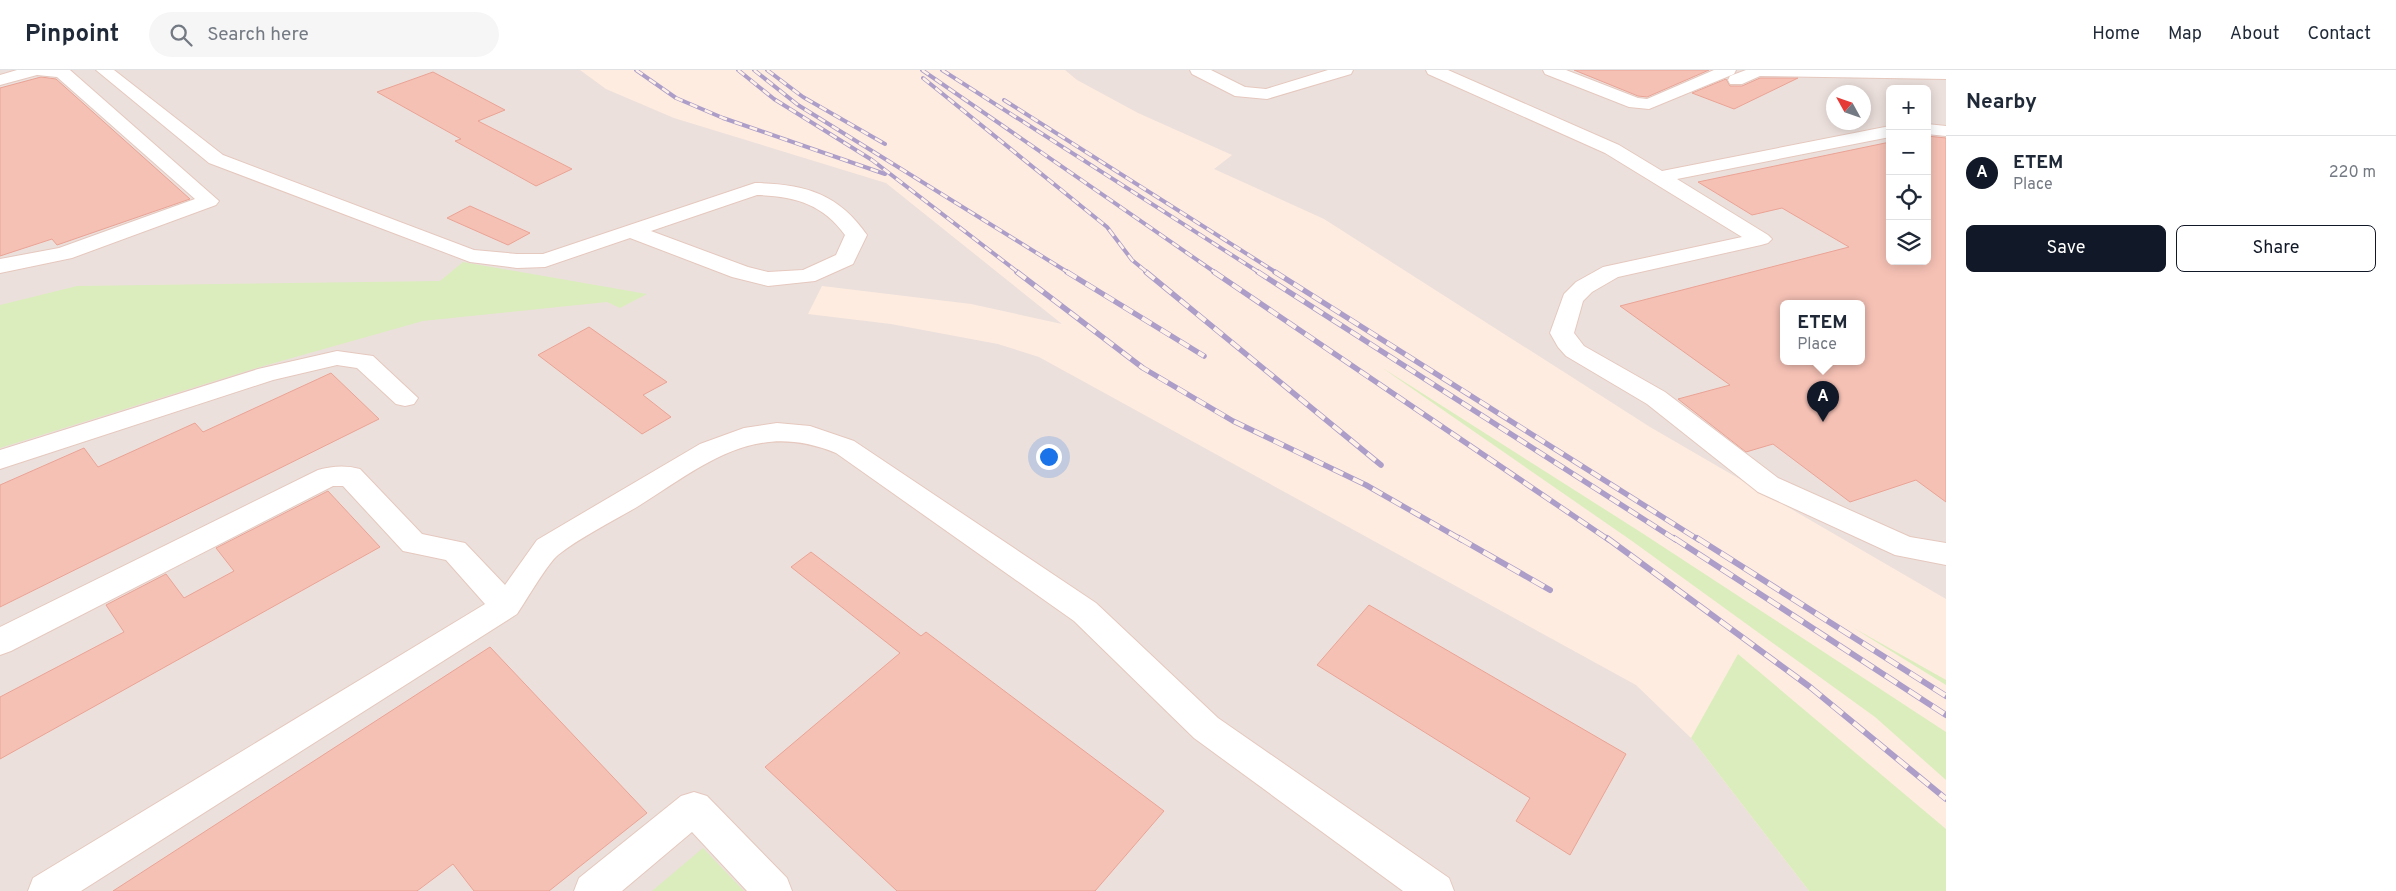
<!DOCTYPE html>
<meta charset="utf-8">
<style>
body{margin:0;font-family:Overpass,sans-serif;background:#f6f6f7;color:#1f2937}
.controls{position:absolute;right:15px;top:15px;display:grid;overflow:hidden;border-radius:8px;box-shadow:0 2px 12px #0003}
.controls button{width:45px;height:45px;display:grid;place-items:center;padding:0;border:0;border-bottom:1px solid #e0e1e3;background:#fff;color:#1f2937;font:25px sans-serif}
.compass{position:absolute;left:1826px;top:15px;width:45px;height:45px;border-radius:50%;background:#fff;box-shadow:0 2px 12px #0003;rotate:310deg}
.you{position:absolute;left:1048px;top:386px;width:18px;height:18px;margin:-12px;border:4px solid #fff;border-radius:50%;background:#1a73e8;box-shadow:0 0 0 8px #1a73e833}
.badge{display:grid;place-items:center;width:32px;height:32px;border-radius:50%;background:#111827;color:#fff;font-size:16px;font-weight:700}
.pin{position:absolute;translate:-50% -41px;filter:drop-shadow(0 1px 2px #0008)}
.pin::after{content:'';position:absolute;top:26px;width:18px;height:15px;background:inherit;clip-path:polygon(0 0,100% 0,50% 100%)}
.popup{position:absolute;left:1780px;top:230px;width:85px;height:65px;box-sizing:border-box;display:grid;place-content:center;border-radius:8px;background:#fff;filter:drop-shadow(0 1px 4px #0005);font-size:16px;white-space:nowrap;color:#747a83}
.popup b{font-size:19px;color:#1f2937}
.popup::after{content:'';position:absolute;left:50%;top:100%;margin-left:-10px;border:10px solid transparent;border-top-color:#fff}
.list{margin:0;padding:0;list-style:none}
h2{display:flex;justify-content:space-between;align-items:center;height:65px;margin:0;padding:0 20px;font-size:21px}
h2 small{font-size:16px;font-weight:400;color:#747a83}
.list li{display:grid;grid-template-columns:32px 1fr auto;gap:15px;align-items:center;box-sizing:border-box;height:75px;padding:0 20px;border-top:1px solid #e0e1e3}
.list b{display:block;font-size:19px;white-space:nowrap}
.list p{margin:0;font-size:16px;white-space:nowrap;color:#747a83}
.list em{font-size:16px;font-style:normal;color:#747a83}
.actions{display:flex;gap:10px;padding:15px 20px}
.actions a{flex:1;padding:11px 0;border:1px solid #111827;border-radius:8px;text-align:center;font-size:18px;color:#111827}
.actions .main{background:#111827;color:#fff}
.icon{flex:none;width:28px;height:28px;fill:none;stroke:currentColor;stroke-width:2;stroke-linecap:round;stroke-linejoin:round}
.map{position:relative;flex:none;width:1946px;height:821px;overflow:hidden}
header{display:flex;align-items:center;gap:30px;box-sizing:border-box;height:70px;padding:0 25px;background:#fff;border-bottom:1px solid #e0e1e3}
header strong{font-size:24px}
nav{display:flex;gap:28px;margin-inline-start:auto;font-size:18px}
.search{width:350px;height:45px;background:#f6f6f7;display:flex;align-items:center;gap:12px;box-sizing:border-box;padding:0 18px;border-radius:28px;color:#747a83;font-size:19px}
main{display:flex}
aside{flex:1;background:#fff}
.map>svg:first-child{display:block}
.industrial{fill:#ece0dc;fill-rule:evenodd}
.green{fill:#dbedbd}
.building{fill:#f6c1b5;stroke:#eaa394;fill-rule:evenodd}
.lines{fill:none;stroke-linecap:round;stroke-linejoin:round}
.minor-casing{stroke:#e5c8be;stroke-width:2}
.minor{fill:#fff;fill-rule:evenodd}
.rail-far2-casing{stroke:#ac9ec8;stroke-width:4}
.rail-far1-casing{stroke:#ac9ec8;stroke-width:5.5}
.rail-casing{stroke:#ac9ec8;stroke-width:6}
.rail-far2{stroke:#fff1e8;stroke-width:2.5;stroke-dasharray:8;stroke-linecap:butt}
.rail-far1{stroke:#fff1e8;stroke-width:4;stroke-dasharray:11;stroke-linecap:butt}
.rail{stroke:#fff1e8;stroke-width:4.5;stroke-dasharray:14;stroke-linecap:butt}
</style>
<header>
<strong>Pinpoint</strong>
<div class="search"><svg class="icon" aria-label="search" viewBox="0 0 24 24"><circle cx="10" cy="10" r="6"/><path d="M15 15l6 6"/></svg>Search here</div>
<nav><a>Home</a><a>Map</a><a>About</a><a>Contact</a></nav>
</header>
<main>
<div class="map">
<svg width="1946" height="821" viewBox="0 0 1946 821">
<rect width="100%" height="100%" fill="#feece0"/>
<g class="industrial">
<polygon points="0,0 580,0 606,19 674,48 886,113 1062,254 971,234 822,216 808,244 891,254 998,274 1039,287 1636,615 1691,668 1809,821 0,821"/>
<path d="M1065,0H1946V529L1650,357L1324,149L1214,99L1232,85L1138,43L1077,10ZM1890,19H1927V191H1890ZM1834,22H1864V52H1834ZM1784,233H1862V291H1784Z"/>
</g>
<g class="green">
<polygon points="463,192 647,224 620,238 607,232 423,251 253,299 0,378 0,235 77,216 440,211"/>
<polygon points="1381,297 1642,463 1946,662 1946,710 1875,647 1632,471"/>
<polygon points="1852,557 1946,610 1946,615"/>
<polygon points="1738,584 1946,759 1946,821 1809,821 1691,668"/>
<polygon points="703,778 744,821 652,821"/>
</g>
<g class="building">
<polygon points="1574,0 1709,0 1647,27 1638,26"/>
<polygon points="433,2 505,40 478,51 572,99 536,116 455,71 461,69 377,22"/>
<polygon points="41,7 56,9 190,129 57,175 52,169 0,186 0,18"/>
<polygon points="1760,8 1798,8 1734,39 1692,23 1726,9 1730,16 1742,16"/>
<path d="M1927,66L1946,68V432L1916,410L1850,432L1773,374L1746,382L1678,329L1730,315L1620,236L1849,177L1782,138L1752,145L1698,112L1890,72V191H1927ZM1784,233H1862V291H1784Z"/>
<polygon points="470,136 530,163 508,175 447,148"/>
<polygon points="589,257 667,312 643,325 671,347 642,364 538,285"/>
<polygon points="331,303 379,349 0,537 0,415 84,378 98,397 195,353 203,362"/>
<polygon points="328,421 380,477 0,689 0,627 124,562 106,535 166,504 184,528 234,501 216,478"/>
<polygon points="811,482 921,566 926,562 1164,741 1095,821 897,821 765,697 900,583 791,497"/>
<polygon points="1369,535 1626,684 1570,785 1516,751 1530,728 1317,595"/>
<polygon points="490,577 647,743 549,821 474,821 453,794 417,821 113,821"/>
</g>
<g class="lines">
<defs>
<g id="minor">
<polygon points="17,0 70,0 219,131 216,135 72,188 0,203 0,189 59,178 195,129 57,7 37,5 0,15 0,5"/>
<path d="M96,0H114L223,85L474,180L517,184H543L755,113C804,114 838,123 867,165L853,194L815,211L768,216L732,207L630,168L545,197L517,198L470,192L209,93ZM757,125C794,126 823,134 845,165L836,185L803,200L768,202L748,197L651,161Z"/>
<polygon points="1190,0 1211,0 1245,17 1266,19 1328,0 1353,0 1351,4 1267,29 1235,26 1192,4"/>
<polygon points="1426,0 1448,0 1619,75 1662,101 1890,56 1890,67 1677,109 1768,165 1772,169 1768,173 1761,175 1618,207 1592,222 1583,231 1574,263 1584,276 1665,322 1778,408 1910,467 1946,473 1946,495 1895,485 1758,422 1647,334 1566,286 1558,277 1550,263 1564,224 1576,212 1603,197 1742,167 1605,83 1428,4"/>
<polygon points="1543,0 1566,0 1638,28 1647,29 1714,0 1736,0 1734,4 1649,39 1629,37 1545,4"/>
<polygon points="1746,0 1946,0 1946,9 1760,6 1742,14 1730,14 1728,10 1730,6"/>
<polygon points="1927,54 1946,56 1946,66 1927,64"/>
<polygon points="337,281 373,286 418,328 414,334 405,336 396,334 357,298 337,295 273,310 0,399 0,380 258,299"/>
<path d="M777,353L810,356L854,371L1096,533L1218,648L1449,808L1454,821H1403L1194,668L1074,551L836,383C754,349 703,396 637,437C613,451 579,468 558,485C547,494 526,531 517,544L81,821H28L33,808L485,534L446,490L403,481L343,416H333L11,581L0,585V557L318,400C332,396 346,395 360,399L422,464L465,473L505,515L537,470L700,374L744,358Z"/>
<polygon points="694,722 707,726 787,808 792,821 747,821 692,762 622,821 574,821 579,808 681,726"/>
</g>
</defs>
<use href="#minor" class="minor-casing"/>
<use href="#minor" class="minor"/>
<defs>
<g id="rail-far2">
<polyline points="636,0 676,28 723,48 885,104"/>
<polyline points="738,0 774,29 872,90 1019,203"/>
<polyline points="754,0 798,35 1069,203"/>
<polyline points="767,0 803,27 885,74"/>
<polyline points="922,0 1216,203"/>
<polyline points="942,0 1260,203"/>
<polyline points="923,8 1107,157 1132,190 1148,203"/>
<polyline points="1004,30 1277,203"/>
</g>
<g id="rail-far1">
<polyline points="1017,202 1143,298 1233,351 1366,415 1462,470"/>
<polyline points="1067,202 1204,286"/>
<polyline points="1146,202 1381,395"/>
<polyline points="1214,202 1609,470"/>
<polyline points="1258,202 1676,470"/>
<polyline points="1275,202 1699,470"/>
</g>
<g id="rail">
<polyline points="1459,468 1550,520"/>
<polyline points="1607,468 1810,617 1946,729"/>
<polyline points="1674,468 1946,645"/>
<polyline points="1697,468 1946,626"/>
</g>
</defs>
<use href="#rail-far2" class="rail-far2-casing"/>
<use href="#rail-far1" class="rail-far1-casing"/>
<use href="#rail" class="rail-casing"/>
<use href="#rail-far2" class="rail-far2"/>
<use href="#rail-far1" class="rail-far1"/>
<use href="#rail" class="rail"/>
</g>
</svg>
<div class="controls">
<button>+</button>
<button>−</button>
<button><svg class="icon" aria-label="locate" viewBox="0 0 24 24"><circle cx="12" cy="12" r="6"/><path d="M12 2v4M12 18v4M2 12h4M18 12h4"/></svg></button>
<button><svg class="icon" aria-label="layers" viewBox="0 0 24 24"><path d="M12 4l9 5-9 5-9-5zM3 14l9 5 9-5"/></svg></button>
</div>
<svg class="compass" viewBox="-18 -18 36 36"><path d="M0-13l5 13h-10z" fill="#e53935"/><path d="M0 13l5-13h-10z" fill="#747a83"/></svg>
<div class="you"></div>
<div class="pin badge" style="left:1823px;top:352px">A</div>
<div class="popup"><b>ЕТЕМ</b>Place</div>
</div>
<aside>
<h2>Nearby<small></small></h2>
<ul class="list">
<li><span class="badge">A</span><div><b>ЕТЕМ</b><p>Place</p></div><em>220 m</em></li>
</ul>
<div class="actions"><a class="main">Save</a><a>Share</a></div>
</aside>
</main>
